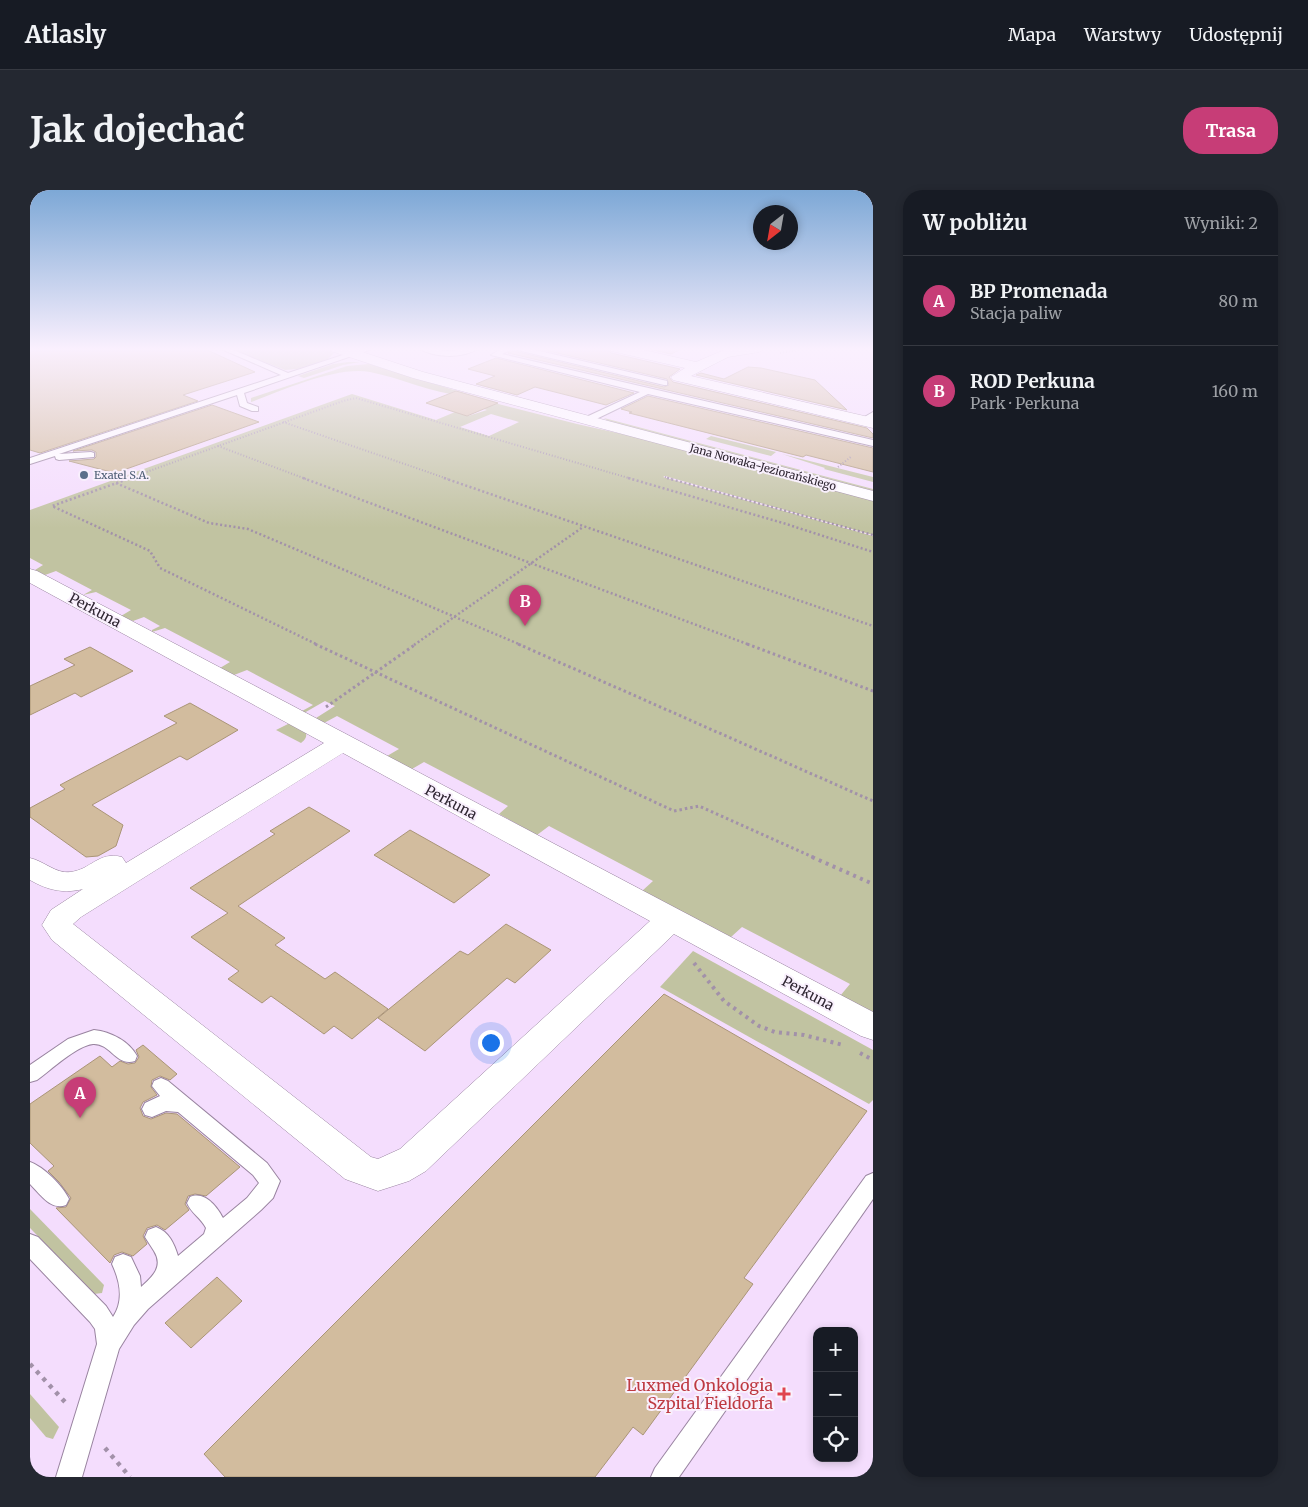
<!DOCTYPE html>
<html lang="pl">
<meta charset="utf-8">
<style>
body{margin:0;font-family:Merriweather,serif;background:#242831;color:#f1f3f6}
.controls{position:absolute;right:15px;bottom:15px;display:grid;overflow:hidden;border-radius:10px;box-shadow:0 2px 8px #0003}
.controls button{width:45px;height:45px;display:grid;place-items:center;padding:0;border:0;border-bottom:1px solid #363941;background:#171b24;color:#f1f3f6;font:25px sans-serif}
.compass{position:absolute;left:723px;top:15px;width:45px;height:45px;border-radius:50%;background:#171b24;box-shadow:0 2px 8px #0003;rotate:211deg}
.you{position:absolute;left:460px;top:852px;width:18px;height:18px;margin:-12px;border:4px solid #fff;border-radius:50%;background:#1a73e8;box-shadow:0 0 0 8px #1a73e833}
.badge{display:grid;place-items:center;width:32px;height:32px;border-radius:50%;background:#c73d77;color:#fff;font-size:16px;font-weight:700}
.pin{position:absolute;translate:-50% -41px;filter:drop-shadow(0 1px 2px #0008)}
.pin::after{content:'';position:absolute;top:26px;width:18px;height:15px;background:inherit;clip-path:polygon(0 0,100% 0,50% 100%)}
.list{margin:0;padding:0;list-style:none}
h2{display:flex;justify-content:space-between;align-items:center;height:65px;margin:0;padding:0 20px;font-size:21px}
h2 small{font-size:16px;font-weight:400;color:#9ea1a6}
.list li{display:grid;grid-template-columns:32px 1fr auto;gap:15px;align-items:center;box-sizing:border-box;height:90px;padding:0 20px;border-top:1px solid #363941}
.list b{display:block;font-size:19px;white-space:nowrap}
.list p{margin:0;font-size:16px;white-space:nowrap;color:#9ea1a6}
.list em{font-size:16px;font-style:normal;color:#9ea1a6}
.icon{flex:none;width:28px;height:28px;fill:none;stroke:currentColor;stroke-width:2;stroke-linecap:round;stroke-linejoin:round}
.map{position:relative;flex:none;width:843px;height:1287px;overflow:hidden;border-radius:20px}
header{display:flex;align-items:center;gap:30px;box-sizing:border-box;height:70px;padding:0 25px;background:#171b24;border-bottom:1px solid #363941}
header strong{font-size:24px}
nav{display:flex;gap:28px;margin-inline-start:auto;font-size:18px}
.intro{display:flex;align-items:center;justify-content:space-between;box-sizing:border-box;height:120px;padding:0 30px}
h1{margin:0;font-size:35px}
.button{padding:12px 22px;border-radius:20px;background:#c73d77;color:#fff;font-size:18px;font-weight:700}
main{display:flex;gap:30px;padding:0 30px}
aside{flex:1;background:#171b24;border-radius:20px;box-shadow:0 2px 8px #0003}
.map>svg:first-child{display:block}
.green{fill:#c1c3a1;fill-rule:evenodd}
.building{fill:#d2bc9e;stroke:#aa9577}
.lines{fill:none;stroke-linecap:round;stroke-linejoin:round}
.lane-casing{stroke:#9984a0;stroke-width:2}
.street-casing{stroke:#9984a0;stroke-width:1}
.secondary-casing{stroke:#9984a0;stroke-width:1}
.path-far4{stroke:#a291a9;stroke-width:2;stroke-dasharray:1 2;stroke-linecap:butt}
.path-far3{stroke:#a291a9;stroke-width:2.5;stroke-dasharray:2 2.5;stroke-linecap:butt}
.path-far2{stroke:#a291a9;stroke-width:3;stroke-dasharray:2.5 3;stroke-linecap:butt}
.path-far1{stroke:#a291a9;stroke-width:4;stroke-dasharray:3 4.5;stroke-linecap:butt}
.path{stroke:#a291a9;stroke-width:4.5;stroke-dasharray:4 5.5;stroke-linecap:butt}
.lane{fill:#fff;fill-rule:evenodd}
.street{fill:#fff;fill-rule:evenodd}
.secondary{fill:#fff;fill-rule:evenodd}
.service-dot{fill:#5c6f8a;stroke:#f9f0fd;stroke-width:2}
.health-dot{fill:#e0444e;stroke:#f9f0fd;stroke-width:2}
.labels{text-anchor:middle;stroke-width:4;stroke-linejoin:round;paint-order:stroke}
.far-street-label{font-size:11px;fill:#2e2531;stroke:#f9f0fd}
.far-service-label{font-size:11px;fill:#4e5e75;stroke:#f9f0fd;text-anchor:start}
.street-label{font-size:14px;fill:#2e2531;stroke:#f9f0fd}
.near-health-label{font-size:16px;fill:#be3a42;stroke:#f9f0fd;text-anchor:end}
</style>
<header>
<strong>Atlasly</strong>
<nav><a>Mapa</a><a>Warstwy</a><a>Udostępnij</a></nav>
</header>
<div class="intro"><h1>Jak dojechać</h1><a class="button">Trasa</a></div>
<main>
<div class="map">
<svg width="843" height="1287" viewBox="0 0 843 1287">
<rect width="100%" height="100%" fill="#f4ddfd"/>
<g class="green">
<polygon points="198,158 296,158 304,163 298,169 267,179 255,180"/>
<polygon points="318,172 330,172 313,175 274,188 268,186 303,174"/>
<path d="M339,174L434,203L433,206C402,203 371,188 340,182C306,176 254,200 221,212V208L317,176Z"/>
<path d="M322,204L406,230L425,222L438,226L457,220L432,212L445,208L547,234L628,252L843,309V345L635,286L633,287L843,346V823L810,806L820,794L712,737L701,747L612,701L623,691L519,636L507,645L469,624L478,616L394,572L382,579L357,566L369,559L307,526L294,533L286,528L305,516L295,511L274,523L272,521L283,515L217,480L204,485L190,478L200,472L135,438L122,442V440L130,436L114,427L103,431L91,426L101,420L66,402L53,405L62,400L26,381L15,385L5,380L13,375L0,368V320ZM461,224L489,232L459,246L430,237Z"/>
<polygon points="574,228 843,299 843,301 579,232"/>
<polygon points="681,246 746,262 741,266 676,249"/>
<polygon points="752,264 843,287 843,292 794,279 795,278"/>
<path d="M260,533L276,542C277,547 275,550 271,553L246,540Z"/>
<polygon points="663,761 843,860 843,910 839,914 630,797"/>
<polygon points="0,1019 74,1095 72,1103 64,1104 0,1038"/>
<polygon points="0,1204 29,1237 23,1249 16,1247 0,1228"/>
</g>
<g class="building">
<polygon points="0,158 173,158 225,182 153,205 168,211 10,263 0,260"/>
<polygon points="506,158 577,158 581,163 650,179 639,187 643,192 837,238 843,244 843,248 478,163 484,161 634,197 639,195 637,189"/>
<polygon points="615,158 653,158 641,164"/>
<polygon points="466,168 604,203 576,215 505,197 487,205 446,194 465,186 438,179"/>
<polygon points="718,177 731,178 785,190 817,220 666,185 671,183 694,189"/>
<polygon points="426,201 468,213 437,226 396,213"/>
<polygon points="618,206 843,258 843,282 776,265 773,267 599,223 602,222 591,219"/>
<polygon points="182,215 229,232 85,283 39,271 64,269 66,267 66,262 62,260 43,261"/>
<polygon points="60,457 103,481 51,507 45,503 0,525 0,496 45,475 34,469"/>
<polygon points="160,513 208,540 157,570 150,566 62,615 93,635 86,656 68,666 56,667 0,627 0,618 35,599 30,595 147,533 134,526"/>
<polygon points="279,617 320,641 208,716 255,748 245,755 295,789 305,782 358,819 322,849 304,836 294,844 241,806 232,813 198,789 209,781 161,747 198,723 160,698 245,644 240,641"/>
<polygon points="380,640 460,685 424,713 344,665"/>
<polygon points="476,734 521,760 485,793 477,788 395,861 348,828 430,761 438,765"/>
<polygon points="634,804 837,921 714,1088 723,1094 613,1245 603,1237 565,1287 195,1287 174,1264"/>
<polygon points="113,855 147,884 140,890 130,886 122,890 121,897 127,905 113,912 110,918 113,926 121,929 136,923 147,924 210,977 176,1006 165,1004 158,1006 155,1014 159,1020 135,1040 127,1035 117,1038 113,1046 117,1054 103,1066 92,1062 84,1065 80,1073 26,1018 36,1017 41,1008 29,992 18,981 24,976 0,953 0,914 70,866 82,877 90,871 98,874 105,873 109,867 106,860"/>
<polygon points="187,1087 212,1111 161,1158 135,1133"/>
</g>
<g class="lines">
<defs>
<g id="lane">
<polygon points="189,158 199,158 258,183 334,158 345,158 214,203 217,213 228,217 228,221 222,221 210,216 207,205 29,264 61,262 64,263 64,267 29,270 26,269 25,266 0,274 0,268 251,185"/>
<path d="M388,158L419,161L449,158C433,169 404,168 388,158Z"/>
<polygon points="473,158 497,158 637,191 637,195 634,195 483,159 472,164 843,250 843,256 618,204 560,232 554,232 554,228 610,202 461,165"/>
<polygon points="843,222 843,229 837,233 831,233 831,229"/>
<path d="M64,840C81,842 99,851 107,866L105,871C86,877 81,853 63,854C46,856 21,880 7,890L0,892V875L38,849Z"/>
<path d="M131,888L138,891L237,973L250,991L243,1008L231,1020L118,1119L104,1135L89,1159L52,1287H26L67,1154L65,1139L60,1132L0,1069V1044L8,1047L76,1116L83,1127C94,1111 90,1091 82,1074L85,1067L93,1064L101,1067L110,1086L111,1097C122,1087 134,1077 124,1061C121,1056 118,1052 115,1047L118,1040L126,1037C139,1042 144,1053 148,1066L174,1044L176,1038C171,1028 161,1023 157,1013L160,1007C174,1001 186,1015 193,1028L217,1008L229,993L223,985L148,922L136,921L122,927L115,925L112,919L115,913L130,906L122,896L124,891Z"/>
<path d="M0,972C14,977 33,996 39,1009L36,1015C21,1021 10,1004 0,994Z"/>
<polygon points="843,983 843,1009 649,1287 621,1287 625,1278 836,986"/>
</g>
<g id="street">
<polygon points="579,158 605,158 666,172 694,160 736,158 729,162 698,167 661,186 843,228 843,238 643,190 641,187 655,178 581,161"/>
<path d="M0,379L7,381L843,822V850L831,846L644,744L396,981L379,991L348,1001L315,989L22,750L12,735L21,720L53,699C34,704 17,700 0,690V668C14,671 26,684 40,682C61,680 68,661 92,667L96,673L294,553L0,393ZM313,563L620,731L370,959L348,969L341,967L43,734L51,727Z"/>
</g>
<polygon id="secondary" points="299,158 320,158 393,182 843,301 843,311 383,188 301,161"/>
</defs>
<use href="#lane" class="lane-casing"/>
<use href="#street" class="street-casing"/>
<use href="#secondary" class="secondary-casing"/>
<g class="path-far4">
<polyline points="750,163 779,158"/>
<polyline points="253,232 418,289"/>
<polyline points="188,256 276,289"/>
<polyline points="808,277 822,266"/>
<polyline points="635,287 642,289"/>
<polyline points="97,289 313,211 326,208 602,289"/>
</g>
<g class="path-far3">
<polyline points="101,288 22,316 120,361 130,378 288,455"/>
<polyline points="273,288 720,455"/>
<polyline points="414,288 843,436"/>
<polyline points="598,288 753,333 843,362"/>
<polyline points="637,288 843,345"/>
<polyline points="86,293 179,333 218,339 491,455"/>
<polyline points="384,455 553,337"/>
</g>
<g class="path-far2">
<polyline points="285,454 644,621 669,616 785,668"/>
<polyline points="488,454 843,611"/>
<polyline points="717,454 843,501"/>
<polyline points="296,517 386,454"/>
</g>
<g class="path-far1">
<polyline points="782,667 843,694"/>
<polyline points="664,773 694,811 729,836 745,842 774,845 813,855"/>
<polyline points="830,863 843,870"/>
</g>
<g class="path">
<polyline points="0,1174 35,1212"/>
<polyline points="75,1258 100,1287"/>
</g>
<use href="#lane" class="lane"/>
<use href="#street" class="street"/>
<use href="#secondary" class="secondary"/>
</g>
<linearGradient id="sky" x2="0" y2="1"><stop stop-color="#7da8d6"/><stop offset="0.47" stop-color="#faf0fe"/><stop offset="1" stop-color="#faf0fe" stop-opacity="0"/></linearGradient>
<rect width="843" height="338" fill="url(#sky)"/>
<circle class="service-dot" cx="54" cy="285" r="5"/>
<path class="health-dot" d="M751.5 1196.5h5v5h5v5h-5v5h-5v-5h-5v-5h5z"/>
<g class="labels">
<g class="far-street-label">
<text transform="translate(733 277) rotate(15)" y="4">Jana Nowaka-Jeziorańskiego</text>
</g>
<g class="far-service-label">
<text x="64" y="289">Exatel S.A.</text>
</g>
<g class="street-label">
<text transform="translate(65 420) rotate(28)" y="5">Perkuna</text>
<text transform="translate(421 612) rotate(28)" y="5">Perkuna</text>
<text transform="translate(778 803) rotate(28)" y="5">Perkuna</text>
</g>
<g class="near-health-label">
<text x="743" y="1201">Luxmed Onkologia<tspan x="743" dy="18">Szpital Fieldorfa</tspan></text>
</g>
</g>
</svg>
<div class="controls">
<button>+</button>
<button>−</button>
<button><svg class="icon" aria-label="locate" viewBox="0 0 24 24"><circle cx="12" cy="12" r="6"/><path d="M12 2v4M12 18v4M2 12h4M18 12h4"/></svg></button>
</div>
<svg class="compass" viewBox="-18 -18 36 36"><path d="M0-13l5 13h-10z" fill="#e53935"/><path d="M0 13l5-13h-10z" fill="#9ea1a6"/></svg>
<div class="you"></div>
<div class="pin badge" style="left:50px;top:928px">A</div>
<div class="pin badge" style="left:495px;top:436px">B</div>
</div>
<aside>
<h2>W pobliżu<small>Wyniki: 2</small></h2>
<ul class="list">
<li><span class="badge">A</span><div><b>BP Promenada</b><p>Stacja paliw</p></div><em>80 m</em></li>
<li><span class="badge">B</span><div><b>ROD Perkuna</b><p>Park · Perkuna</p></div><em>160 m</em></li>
</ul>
</aside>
</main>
